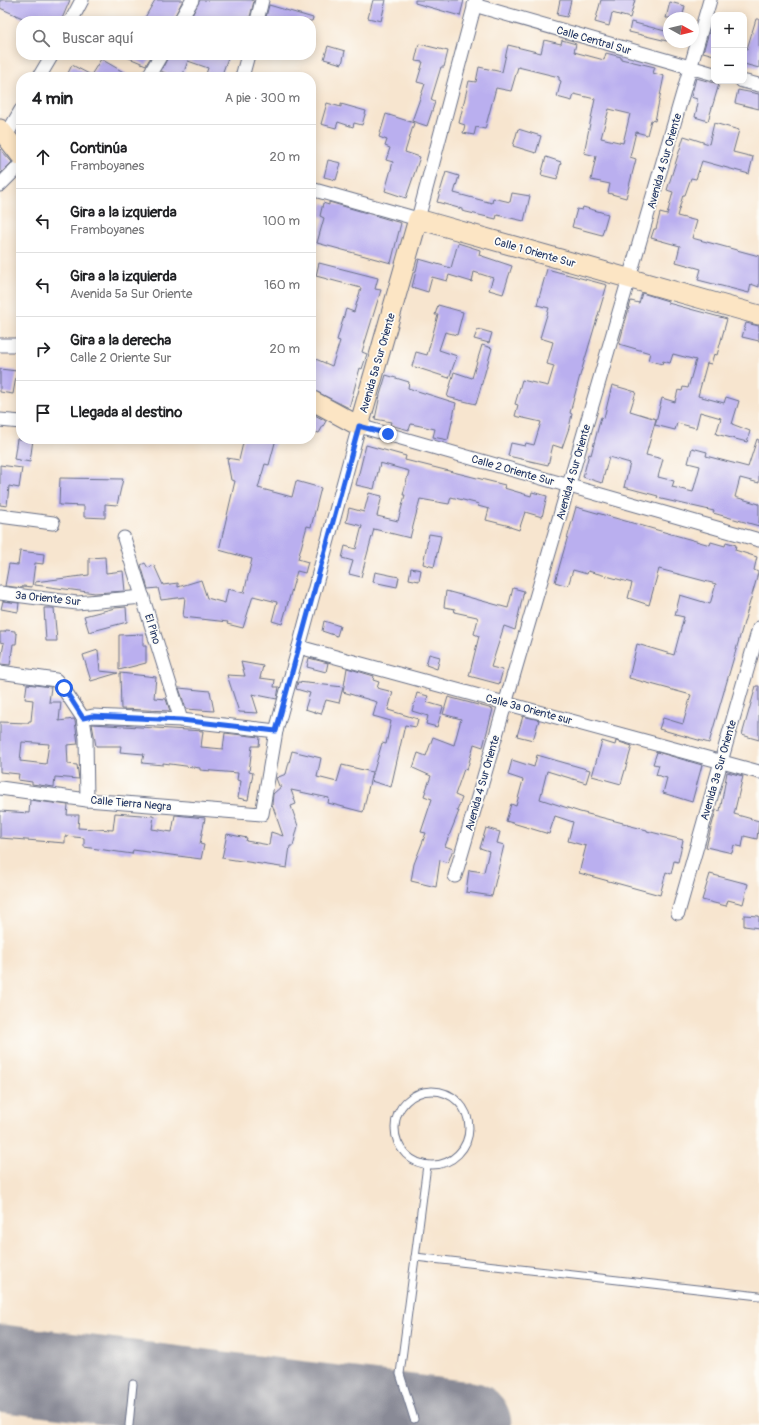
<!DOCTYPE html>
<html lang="es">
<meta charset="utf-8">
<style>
body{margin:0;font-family:Pangolin,sans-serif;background:#f6f6f6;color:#202124}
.controls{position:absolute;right:12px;top:12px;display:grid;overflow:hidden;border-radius:8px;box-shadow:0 2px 10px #0003}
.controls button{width:36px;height:36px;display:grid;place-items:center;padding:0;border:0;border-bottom:1px solid #e0e0e0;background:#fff;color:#202124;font:20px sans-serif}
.compass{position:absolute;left:663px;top:12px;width:36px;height:36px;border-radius:50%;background:#fff;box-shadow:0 2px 10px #0003;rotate:98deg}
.stop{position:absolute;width:12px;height:12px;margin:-9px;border:3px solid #2563eb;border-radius:50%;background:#fff}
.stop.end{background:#2563eb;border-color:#fff;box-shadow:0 1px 4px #0008}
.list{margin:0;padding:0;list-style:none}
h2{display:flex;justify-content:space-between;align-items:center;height:52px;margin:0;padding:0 16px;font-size:17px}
h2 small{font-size:13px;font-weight:400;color:#757577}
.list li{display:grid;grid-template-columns:26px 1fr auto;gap:12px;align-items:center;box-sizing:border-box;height:64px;padding:0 16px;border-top:1px solid #e0e0e0}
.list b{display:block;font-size:15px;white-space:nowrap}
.list p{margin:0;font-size:13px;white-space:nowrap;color:#757577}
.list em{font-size:13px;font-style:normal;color:#757577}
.icon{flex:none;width:22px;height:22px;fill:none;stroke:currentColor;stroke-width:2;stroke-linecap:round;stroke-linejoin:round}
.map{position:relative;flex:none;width:759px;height:1425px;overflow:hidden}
.search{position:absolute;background:#fff;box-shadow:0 2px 10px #0003;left:16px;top:16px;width:300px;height:44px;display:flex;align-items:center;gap:10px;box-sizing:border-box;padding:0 14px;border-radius:16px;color:#757577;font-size:15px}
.panel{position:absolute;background:#fff;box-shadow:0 2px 10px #0003;left:16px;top:72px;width:300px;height:372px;border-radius:16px}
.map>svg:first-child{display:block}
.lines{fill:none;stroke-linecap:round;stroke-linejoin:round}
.taxiway{stroke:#898a96;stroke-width:35}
.runway{stroke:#898a96;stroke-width:87}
.building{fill:#baafef;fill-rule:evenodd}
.lane-casing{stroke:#686f86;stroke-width:9}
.street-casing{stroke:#686f86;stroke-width:15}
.secondary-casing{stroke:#686f86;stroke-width:21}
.lane{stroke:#fff;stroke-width:7}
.street{stroke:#fff;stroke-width:13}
.secondary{stroke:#fce5c4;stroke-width:19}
.route{stroke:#2563eb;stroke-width:5}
.labels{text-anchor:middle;stroke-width:3.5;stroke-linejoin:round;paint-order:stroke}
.street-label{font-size:11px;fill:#1b2f5e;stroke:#fdfcf7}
</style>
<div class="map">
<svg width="759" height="1425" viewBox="0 0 759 1425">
<rect width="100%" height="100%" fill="#fdfcf7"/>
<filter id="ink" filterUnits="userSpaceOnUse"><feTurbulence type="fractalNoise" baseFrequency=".025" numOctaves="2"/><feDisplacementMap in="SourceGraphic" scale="8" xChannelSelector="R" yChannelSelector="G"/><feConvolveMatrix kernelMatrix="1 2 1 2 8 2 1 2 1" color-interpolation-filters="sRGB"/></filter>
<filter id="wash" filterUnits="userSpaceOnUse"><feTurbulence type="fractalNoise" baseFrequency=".012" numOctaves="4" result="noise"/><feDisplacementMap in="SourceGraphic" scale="16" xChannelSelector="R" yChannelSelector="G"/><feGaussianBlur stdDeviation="0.9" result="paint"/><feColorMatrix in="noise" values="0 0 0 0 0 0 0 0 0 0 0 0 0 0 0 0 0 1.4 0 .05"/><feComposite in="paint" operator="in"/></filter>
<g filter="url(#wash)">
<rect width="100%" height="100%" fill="#f7e5cf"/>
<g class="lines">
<polyline class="taxiway" points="414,1419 420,1425"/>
<polyline class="runway" points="0,1368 468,1425"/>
</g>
<g id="blocks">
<g class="building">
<polygon points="0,0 70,0 61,21 29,21 0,8"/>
<polygon points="155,0 183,0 172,21 143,21"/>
<polygon points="200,0 251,0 254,1 249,21 189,21"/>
<polygon points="373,0 386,0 381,21 368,18"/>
<polygon points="415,0 464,0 460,16 415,3"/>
<polygon points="560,0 571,0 567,17 557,15"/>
<polygon points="601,0 635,0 630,18 612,13 609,26 595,22"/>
<polygon points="670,2 685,6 682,18 666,18"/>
<polygon points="269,5 313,18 312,21 265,21"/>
<polygon points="713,19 714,19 714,55 703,52"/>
<polygon points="756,19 759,19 759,68 744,64 744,48 747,49"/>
<polygon points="631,22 669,32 667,41 629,32"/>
<path d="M544,40L561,44L562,40L576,44L574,52L604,60L606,53L621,57V59L655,67L653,73L664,76L655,121L651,120L647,135L636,132L630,157L636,159L626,198L608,193L610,184L591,180L596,156L584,153L595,99L574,94L572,101L557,97L561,81L559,80V77L518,67L511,91L496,88L485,129L476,127L474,135L463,133L465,125L459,123L469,81L476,82L479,67L502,72L508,45L541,53ZM609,109L630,114L623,143L601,138Z"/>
<polygon points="419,44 448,51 444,67 441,67 431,100 435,102 427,126 412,121 425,84 417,82 423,62 415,61"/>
<polygon points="328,46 345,51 342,64 324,59"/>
<polygon points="122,55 152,55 146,65"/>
<polygon points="169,55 229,55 221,77 205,77 208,68 188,61 182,77 174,77 161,71"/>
<polygon points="101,59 132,77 66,77 72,65 91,75"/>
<polygon points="696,78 719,84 708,121 695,117 698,103 697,102 697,99 691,97"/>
<polygon points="738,90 759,94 759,109 735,103"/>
<polygon points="327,103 341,107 341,104 366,111 362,125 354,123 353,127 338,122 336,128 321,124"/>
<polygon points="386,114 414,123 405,152 420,157 406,198 385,191 393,162 386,160 390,148 385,146 387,140 379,137"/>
<polygon points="714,123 739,130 733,152 753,157 749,174 702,161 696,179 691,178 685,195 683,195 677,216 697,221 692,238 759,256 759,287 751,284 749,293 698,280 701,269 676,262 680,246 651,238 654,229 656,229 660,213 667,215 673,192 667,190 684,136 709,144"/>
<polygon points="518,129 541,136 536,153 513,146"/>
<polygon points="0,149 12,162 0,174"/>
<polygon points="546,157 561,162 557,179 541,175"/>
<polygon points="328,160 341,163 336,180 324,177"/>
<polygon points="446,172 459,176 454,193 492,203 493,198 510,202 512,193 530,196 524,221 497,215 496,219 462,211 462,209 437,202"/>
<polygon points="329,202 401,223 391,263 317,243 324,218 320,216 323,203 329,205"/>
<polygon points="583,207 608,214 602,235 572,227 577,209 582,210"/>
<polygon points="458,243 480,250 479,255 512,266 503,294 489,290 493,278 474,272 472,282 449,275 447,281 432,277 428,292 412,287 419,259 451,268"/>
<polygon points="319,263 378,278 375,289 381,290 362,352 367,354 362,369 360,368 349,408 311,389 311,357 332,366 340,341 337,340 346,309 354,312 361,288 316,276"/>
<polygon points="547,269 607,285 579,379 570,413 572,414 569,428 562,448 553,445 548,465 508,456 511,443 525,446 526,443 534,445 541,422 515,416 518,405 515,404 522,380 548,386 554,366 547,364 553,342 540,338 549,308 537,305"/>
<polygon points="642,293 668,301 668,303 727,319 717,355 714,354 711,364 707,363 698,396 724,403 726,397 739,401 732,424 750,431 747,442 716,434 721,418 700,412 696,428 677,423 675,430 655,425 662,398 675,402 678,390 682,391 683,387 688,388 696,360 673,354 670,363 663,361 662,364 648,360 650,353 619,344 631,301 639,303"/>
<polygon points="438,305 463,312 457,335 445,332 439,350 457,356 449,378 412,366 416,352 427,355 438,315 435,315"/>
<polygon points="746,323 759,326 759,341 742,337"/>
<polygon points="478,329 492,333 489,343 474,339"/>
<polygon points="482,345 492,348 476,404 447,397 454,372 472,378"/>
<polygon points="0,369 17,371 13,394 0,392"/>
<polygon points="386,375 409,382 408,388 456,403 448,440 433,437 435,429 411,424 409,430 390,425 391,422 375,419 380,395"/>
<polygon points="612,385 636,392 630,411 656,419 646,455 663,459 658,477 674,481 672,487 693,492 700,466 688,463 692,448 707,452 706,456 748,467 757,439 759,440 759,483 740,478 735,497 759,504 759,526 713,513 714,511 657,498 658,496 624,487 630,463 609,457 602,483 583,477 589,454 591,455 601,417 604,418"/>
<polygon points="311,413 326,421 319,433 311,431"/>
<polygon points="17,439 33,439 30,462 14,459"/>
<polygon points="244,439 276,439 269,465 265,464 258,488 292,497 296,481 321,488 311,527 307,526 298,559 308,562 305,573 297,571 282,624 272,621 277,602 253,596 243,628 227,624 228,622 183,617 185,597 161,600 158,588 148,589 141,565 145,563 148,568 154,565 163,585 178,583 178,587 201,580 207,598 225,603 228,589 244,593 252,559 219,550 235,481 231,480 227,458 239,460"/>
<polygon points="366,445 406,456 405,460 505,485 504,488 531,496 532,492 547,496 542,517 525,512 519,530 510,527 510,526 486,520 489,509 478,506 479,504 451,497 449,504 420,499 410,538 374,529 361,577 349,574 353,561 342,558 345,546 356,549 362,526 346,522 349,508 364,512 369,493 382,496 377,516 398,521 405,495 403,495 409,471 380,463 374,489 356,485"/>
<polygon points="0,465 22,468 19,488 9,486 7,506 0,505"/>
<polygon points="60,478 123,479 117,505 105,504 105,518 84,517 84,506 59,505"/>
<polygon points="576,507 710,545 711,542 725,546 726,542 736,545 735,550 757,557 754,570 758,572 756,581 709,743 659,729 663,718 683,724 691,695 629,678 637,644 674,655 684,617 675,615 680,595 710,604 716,584 659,569 649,605 628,598 632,583 588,571 587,574 573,570 568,586 555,582"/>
<polygon points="429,534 441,536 434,567 423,564"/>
<polygon points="20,551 44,554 43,564 35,563 32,587 23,586 22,588 5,586 9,564 18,565"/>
<polygon points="105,557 106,573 123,571 125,591 95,593 35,585 35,582 89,575 89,558"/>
<polygon points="411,568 421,570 419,581 409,579"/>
<polygon points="375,572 399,577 397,587 373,582"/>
<polygon points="513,588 524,591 515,630 504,626 491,667 503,670 499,684 469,676 479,636 474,634 478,619 477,617 454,612 455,609 444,607 446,591 508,608"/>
<polygon points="3,601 19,603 18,612 1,609"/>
<polygon points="126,607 127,622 89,632 84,616 115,608"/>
<polygon points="44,608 54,608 57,641 46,641"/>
<polygon points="324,621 340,626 337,636 322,631"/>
<polygon points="6,630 15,631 15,633 17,634 16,644 13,644 10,665 0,664 4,643 0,642 0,632 5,632"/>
<polygon points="143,634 143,646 146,646 146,663 119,670 119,635"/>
<polygon points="98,650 100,671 118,673 91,681 83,655"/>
<polygon points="429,654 440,657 437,669 426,665"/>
<polygon points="309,658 328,663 326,672 307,667"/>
<polygon points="241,662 263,666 260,678 275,680 274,687 279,687 277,699 252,694 258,713 239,712 227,675 245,676"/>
<polygon points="347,668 374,676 373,680 379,682 377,688 393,692 388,710 418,719 416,727 405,725 391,787 371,781 382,743 386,744 391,721 373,716 377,702 343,692"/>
<polygon points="120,673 156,677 154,698 166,699 170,711 121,709"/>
<polygon points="298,682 343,687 339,703 326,700 321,714 305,709 310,693 296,689"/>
<path d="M27,684L51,687L49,702H61L59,721L74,719L75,721L78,744L67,745L68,764L77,765L79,779L55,777L54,787L32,784V782L18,780L19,774L0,772V722L28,723L29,721H31L33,700L25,699ZM22,742L49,744L46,764L20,761Z"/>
<polygon points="756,686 759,686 759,740 742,735"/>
<polygon points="179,688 210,691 214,711 186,709"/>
<polygon points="417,693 428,696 426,702 443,707 437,727 426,724 428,716 412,711"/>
<polygon points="448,697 493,709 483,747 474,744 467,770 464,769 455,795 462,798 457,811 459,811 445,846 453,849 448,863 440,860 436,887 411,881 414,864 426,833 421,832 432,799 424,796 431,776 413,768 418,753 426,756 433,737 454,745 461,719 443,714"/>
<polygon points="523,716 539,720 533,740 517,736"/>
<polygon points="92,724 203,731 201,747 223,749 225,733 260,737 259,746 252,746 249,772 253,773 248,800 238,798 241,781 237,780 238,773 200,770 200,768 163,763 163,765 142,763 144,754 120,752 121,746 96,746"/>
<polygon points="602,741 615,745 616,741 632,746 621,784 592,776"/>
<polygon points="292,751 321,758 317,777 337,782 342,765 372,772 363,812 328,803 329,798 291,790 296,804 291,806 298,826 293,846 290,846 287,868 222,858 227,834 247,838 246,841 269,845 271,832 283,836 272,804 273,794 282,786 279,786 276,778 286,774"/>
<polygon points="657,752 702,765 692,802 663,793 667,778 656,775 659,765 653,764"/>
<polygon points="537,755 590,770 586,783 547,771 540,799 580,812 627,824 627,825 647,830 647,831 683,840 678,862 674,861 671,874 666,872 660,895 579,873 586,846 568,841 573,822 555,816 549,834 506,821 511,804 516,806 523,780 508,775 512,760 534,767"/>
<polygon points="727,772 743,776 734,814 759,821 757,839 744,836 742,847 734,845 732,853 706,847 716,810 720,811"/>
<polygon points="30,800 68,805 67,815 79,815 78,828 113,830 115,813 154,816 152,829 172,832 175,815 205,818 200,844 204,845 201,859 133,850 132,854 84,847 84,838 65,836 65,843 0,838 0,811 29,813"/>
<polygon points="486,828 500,832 497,843 504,845 492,896 466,892 469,870 484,872 489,851 480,848"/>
<polygon points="710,874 748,884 743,904 728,900 726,906 702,900"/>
<polygon points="744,915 759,916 759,928 744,926"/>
</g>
</g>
</g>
<g filter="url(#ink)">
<use href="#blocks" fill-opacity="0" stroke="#686f86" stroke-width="1"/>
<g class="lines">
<defs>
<g id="lane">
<circle cx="432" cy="1128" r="37"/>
<polyline points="415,1257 759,1296"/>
<polyline points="414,1419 400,1374 427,1165"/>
<polyline points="129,1425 133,1384"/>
</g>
<g id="street">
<polyline points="474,5 714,74"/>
<polyline points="71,21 82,0"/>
<polyline points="180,21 192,0"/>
<polyline points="257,21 262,0"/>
<polyline points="39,77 52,55"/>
<polyline points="148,77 161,55"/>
<polyline points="242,77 248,55"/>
<polyline points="742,81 759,85"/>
<polyline points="6,136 21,110"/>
<polyline points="0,185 21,164"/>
<polyline points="311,189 418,219 476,0"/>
<polyline points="0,345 21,345"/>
<polyline points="0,420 21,422"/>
<polyline points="0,516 53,523"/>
<polyline points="124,538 181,720"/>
<polyline points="0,593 77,603 143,597"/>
<polyline points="299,647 759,772"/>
<polyline points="0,672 56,680 63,688 83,718 86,738 87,800"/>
<polyline points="83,718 93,716 181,720 276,731"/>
<polyline points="0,788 87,800 262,814 276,731 359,426 759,540"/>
<polyline points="455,876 710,0"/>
<polyline points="678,913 759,628"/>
</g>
<g id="secondary">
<polyline points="0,129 21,156"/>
<polyline points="311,400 359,426 418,219 759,315"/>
</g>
</defs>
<use href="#lane" class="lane-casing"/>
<use href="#street" class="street-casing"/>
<use href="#secondary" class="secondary-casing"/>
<use href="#lane" class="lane"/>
<use href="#street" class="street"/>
<use href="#secondary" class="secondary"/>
</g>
</g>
<g class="lines" filter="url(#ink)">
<polyline class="route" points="64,688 83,718 92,716 181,720 276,731 359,426 388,434"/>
</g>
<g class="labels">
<g class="street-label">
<text transform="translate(594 40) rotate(16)" y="4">Calle Central Sur</text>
<text transform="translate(664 161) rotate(-74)" y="4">Avenida 4 Sur Oriente</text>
<text transform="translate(535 252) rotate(16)" y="4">Calle 1 Oriente Sur</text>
<text transform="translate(377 363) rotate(-74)" y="4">Avenida 5a Sur Oriente</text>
<text transform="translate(513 470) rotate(16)" y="4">Calle 2 Oriente Sur</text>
<text transform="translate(573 472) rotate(-74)" y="4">Avenida 4 Sur Oriente</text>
<text transform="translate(48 598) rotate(6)" y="4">3a Oriente Sur</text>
<text transform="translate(153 629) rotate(73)" y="4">El Pino</text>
<text transform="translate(529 709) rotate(15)" y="4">Calle 3a Oriente sur</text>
<text transform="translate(718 770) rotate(-74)" y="4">Avenida 3a Sur Oriente</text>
<text transform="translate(482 783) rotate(-74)" y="4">Avenida 4 Sur Oriente</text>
<text transform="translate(131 803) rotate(5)" y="4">Calle Tierra Negra</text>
</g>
</g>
</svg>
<div class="controls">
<button>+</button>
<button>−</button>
</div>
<svg class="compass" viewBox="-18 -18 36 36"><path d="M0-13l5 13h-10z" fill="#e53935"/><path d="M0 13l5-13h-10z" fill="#757577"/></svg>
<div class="stop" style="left:64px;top:688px"></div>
<div class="stop end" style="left:388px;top:434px"></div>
<div class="search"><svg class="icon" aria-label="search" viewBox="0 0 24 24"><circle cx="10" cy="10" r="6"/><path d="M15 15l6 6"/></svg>Buscar aquí</div>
<section class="panel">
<h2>4 min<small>A pie · 300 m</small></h2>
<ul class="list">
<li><svg class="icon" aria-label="ahead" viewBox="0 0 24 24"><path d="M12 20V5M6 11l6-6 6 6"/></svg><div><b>Continúa</b><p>Framboyanes</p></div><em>20 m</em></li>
<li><svg class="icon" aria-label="left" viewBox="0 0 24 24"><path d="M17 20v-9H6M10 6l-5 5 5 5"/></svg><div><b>Gira a la izquierda</b><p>Framboyanes</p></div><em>100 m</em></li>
<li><svg class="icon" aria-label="left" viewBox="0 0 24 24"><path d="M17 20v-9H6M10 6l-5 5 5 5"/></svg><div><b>Gira a la izquierda</b><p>Avenida 5a Sur Oriente</p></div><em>160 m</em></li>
<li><svg class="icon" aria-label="right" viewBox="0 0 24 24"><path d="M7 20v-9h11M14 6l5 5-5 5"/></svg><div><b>Gira a la derecha</b><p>Calle 2 Oriente Sur</p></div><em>20 m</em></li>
<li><svg class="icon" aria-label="arrive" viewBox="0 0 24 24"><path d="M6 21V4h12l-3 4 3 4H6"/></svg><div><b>Llegada al destino</b></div></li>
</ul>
</section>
</div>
